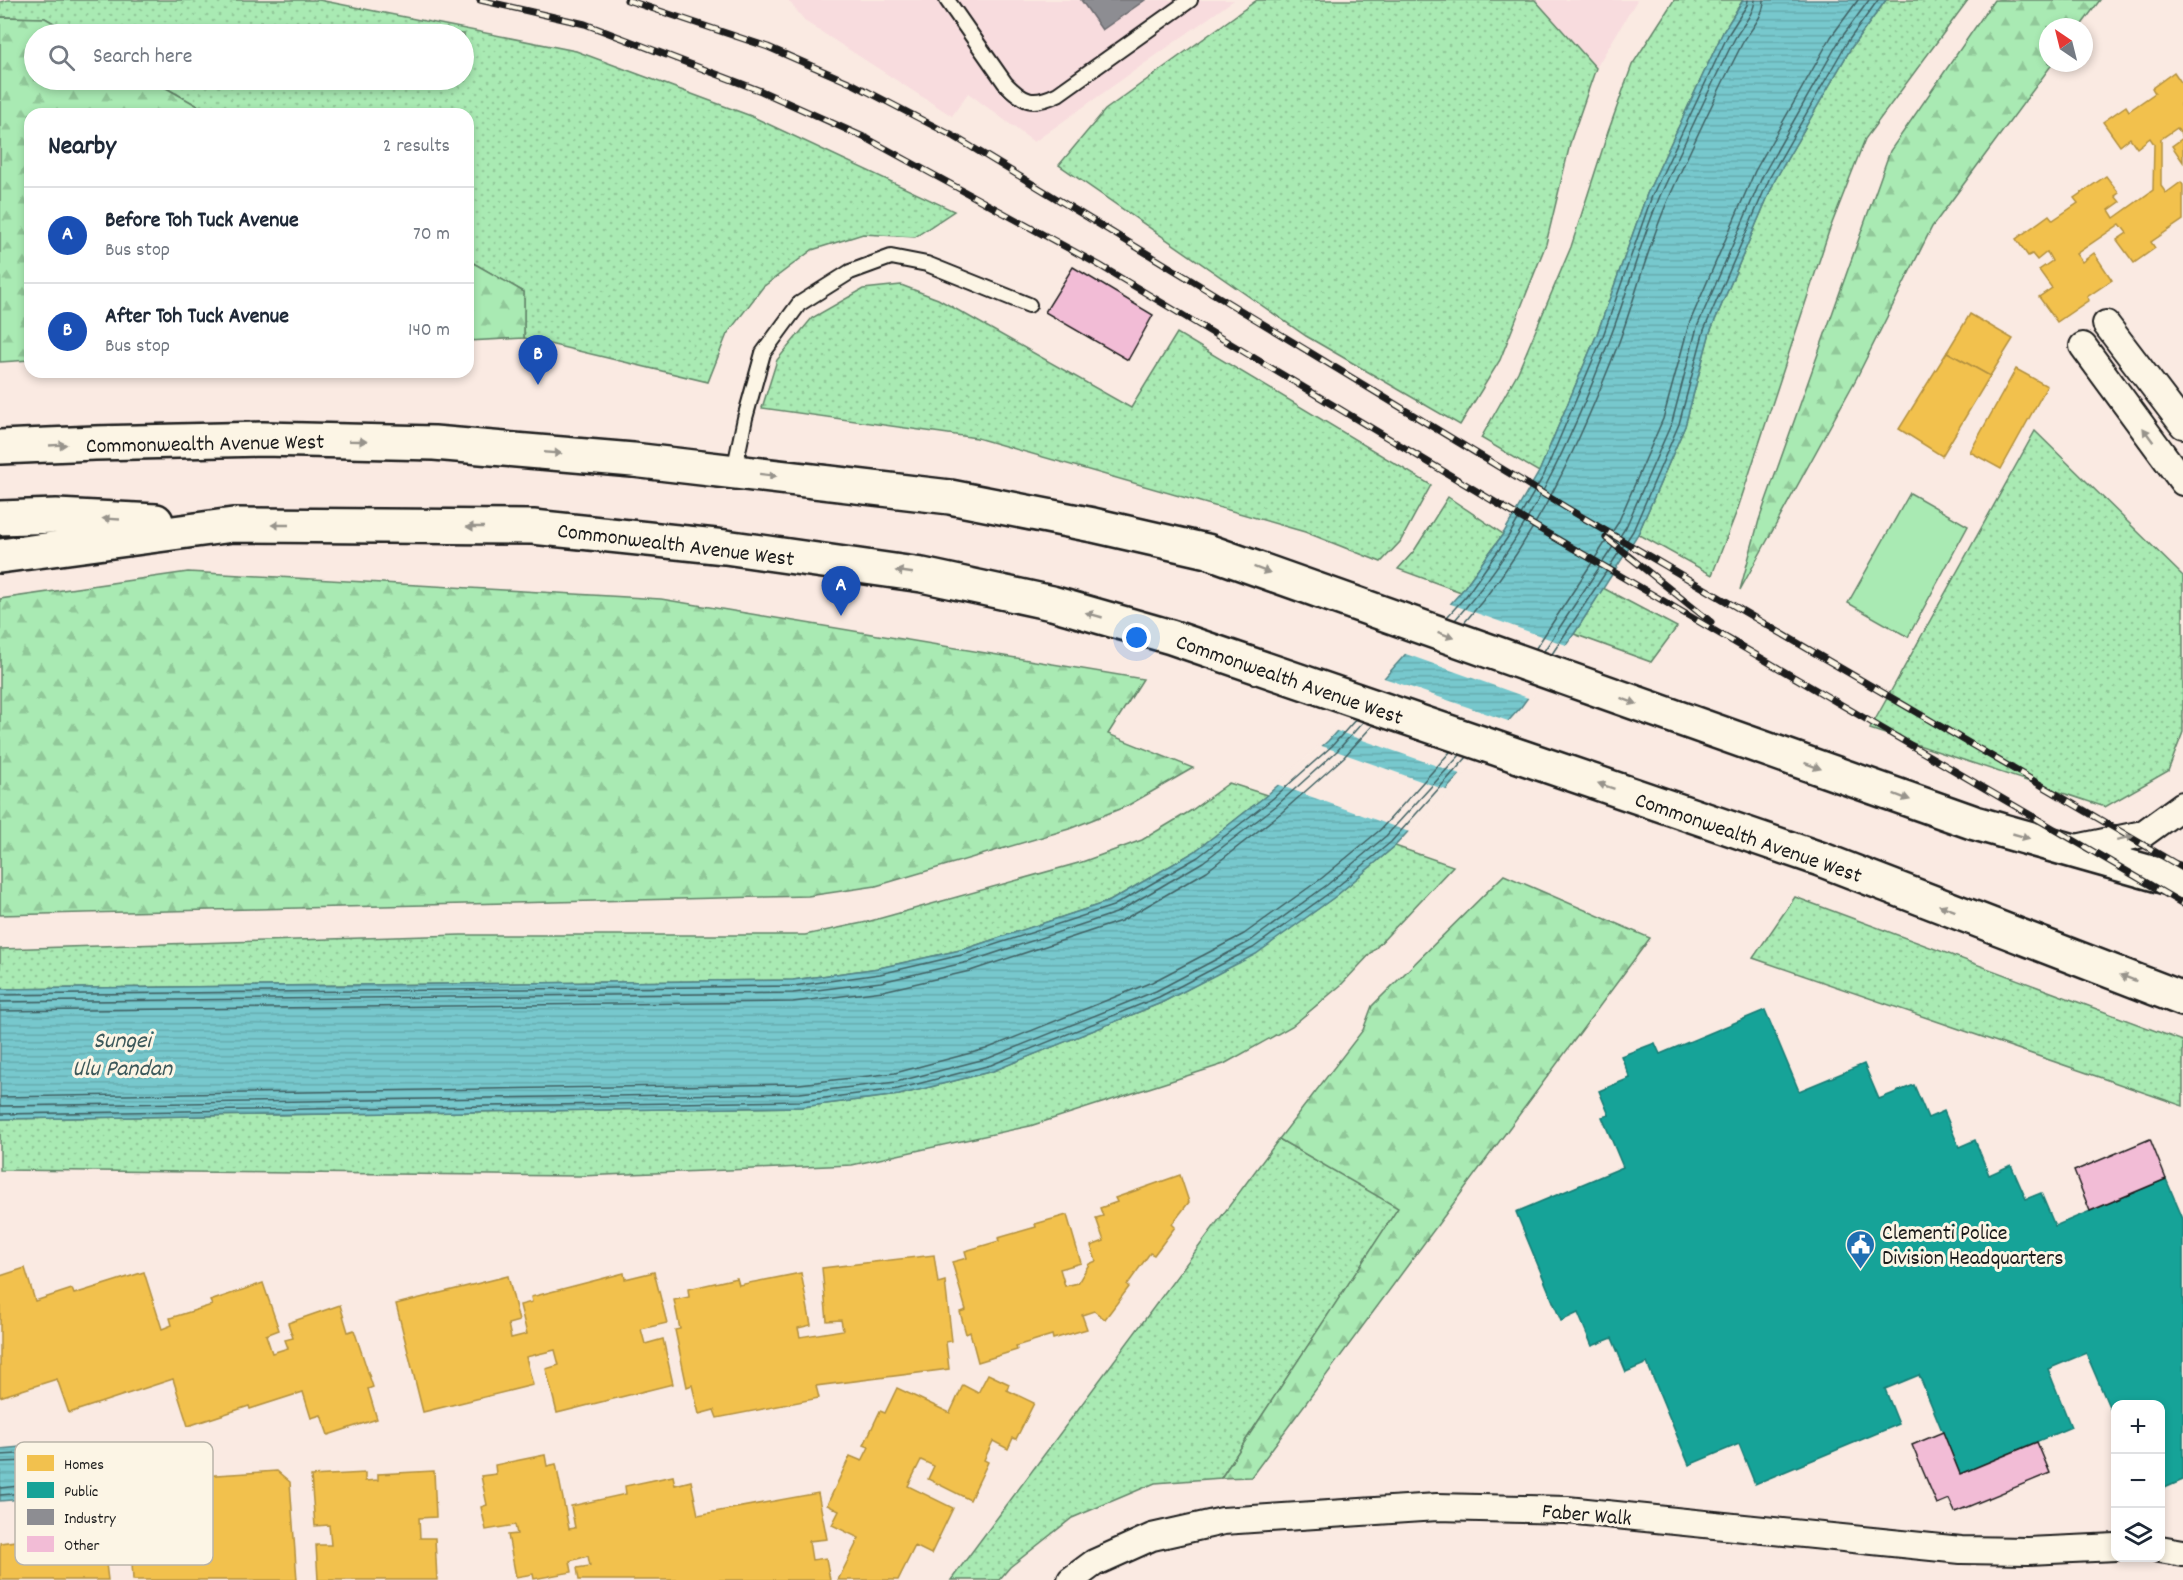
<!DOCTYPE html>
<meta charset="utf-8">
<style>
body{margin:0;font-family:Dekko,sans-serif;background:#f6f6f7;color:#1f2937}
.controls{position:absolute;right:18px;bottom:18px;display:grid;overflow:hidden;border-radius:12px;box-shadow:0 3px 9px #0003}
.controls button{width:54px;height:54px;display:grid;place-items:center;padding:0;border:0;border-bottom:2px solid #e0e1e3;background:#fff;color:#1f2937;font:30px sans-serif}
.compass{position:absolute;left:2039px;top:18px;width:54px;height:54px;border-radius:50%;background:#fff;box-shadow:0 3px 9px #0003;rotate:325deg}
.you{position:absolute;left:1137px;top:638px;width:21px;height:21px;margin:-15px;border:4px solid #fff;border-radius:50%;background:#1a73e8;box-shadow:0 0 0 9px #1a73e833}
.badge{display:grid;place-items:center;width:39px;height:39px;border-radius:50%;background:#0b8043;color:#fff;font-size:20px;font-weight:700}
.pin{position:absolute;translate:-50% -50px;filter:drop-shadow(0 2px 3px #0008)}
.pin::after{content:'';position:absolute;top:32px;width:21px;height:18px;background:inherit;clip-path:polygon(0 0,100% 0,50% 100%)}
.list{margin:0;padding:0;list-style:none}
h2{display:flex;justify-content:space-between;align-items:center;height:78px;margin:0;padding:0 24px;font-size:26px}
h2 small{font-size:20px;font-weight:400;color:#747a83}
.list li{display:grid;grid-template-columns:39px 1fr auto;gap:18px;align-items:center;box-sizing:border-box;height:96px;padding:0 24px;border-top:2px solid #e0e1e3}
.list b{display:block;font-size:22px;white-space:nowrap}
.list p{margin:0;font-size:20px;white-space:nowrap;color:#747a83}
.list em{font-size:20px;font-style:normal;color:#747a83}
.icon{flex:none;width:33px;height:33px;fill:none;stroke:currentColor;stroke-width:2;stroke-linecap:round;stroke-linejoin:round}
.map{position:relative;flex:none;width:2183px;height:1580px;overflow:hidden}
.search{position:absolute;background:#fff;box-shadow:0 3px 9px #0003;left:24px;top:24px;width:450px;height:66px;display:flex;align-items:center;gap:15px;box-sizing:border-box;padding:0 21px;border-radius:33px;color:#747a83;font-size:22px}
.panel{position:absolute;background:#fff;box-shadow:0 3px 9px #0003;left:24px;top:108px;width:450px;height:270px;border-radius:18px}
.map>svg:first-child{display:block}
.built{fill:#f8dcde}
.grass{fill:url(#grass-dots);stroke:#628368;stroke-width:1.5}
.forest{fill:url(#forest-firs);stroke:#628368;stroke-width:1.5}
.garden{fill:#a9eab3;stroke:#628368;stroke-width:1.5}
.water{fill:url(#water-rules);stroke:#538386;stroke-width:1.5}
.pier{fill:#faeae2}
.homes{fill:#f2c14e;stroke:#b2903f;stroke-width:1.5}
.public{fill:#17a398;stroke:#187a73;stroke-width:1.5}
.industry{fill:#8d8d92;stroke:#6b6b6f;stroke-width:1.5}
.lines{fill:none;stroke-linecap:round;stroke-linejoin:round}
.shore{stroke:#406163;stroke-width:1.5}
.building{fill:#f2bcd6;stroke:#1c1c1c;stroke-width:1.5}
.service-casing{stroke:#1c1c1c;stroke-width:18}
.minor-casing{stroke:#1c1c1c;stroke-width:30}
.primary-casing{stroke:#1c1c1c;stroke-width:38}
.service{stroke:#fcf5e5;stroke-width:14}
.minor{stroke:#fcf5e5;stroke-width:26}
.primary{stroke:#fcf5e5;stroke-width:33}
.rail-casing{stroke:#1c1c1c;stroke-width:7}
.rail{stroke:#fcf5e5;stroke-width:4.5;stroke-dasharray:14;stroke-linecap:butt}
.oneway{fill:#97938b}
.labels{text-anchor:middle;stroke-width:6;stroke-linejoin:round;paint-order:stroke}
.street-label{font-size:22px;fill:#1c1c1c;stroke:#fcf5e5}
.poi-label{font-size:22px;fill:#1c1c1c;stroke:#fcf5e5;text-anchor:start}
.water-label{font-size:24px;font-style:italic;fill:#3c585a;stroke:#fcf5e5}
.key{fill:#fcf5e5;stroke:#b9b4a9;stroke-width:1.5}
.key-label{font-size:16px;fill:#1c1c1c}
</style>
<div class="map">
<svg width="2183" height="1580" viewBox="0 0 2183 1580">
<defs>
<pattern id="grass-dots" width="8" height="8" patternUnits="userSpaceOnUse" patternTransform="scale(1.5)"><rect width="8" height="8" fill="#a9eab3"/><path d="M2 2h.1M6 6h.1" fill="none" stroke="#91c899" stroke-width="1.8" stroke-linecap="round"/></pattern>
<pattern id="forest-firs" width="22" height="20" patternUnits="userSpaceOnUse" patternTransform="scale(1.5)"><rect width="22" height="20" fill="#a9eab3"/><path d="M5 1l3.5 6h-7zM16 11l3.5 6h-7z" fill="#91c899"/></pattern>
<pattern id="water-rules" width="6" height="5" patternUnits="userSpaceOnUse" patternTransform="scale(1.5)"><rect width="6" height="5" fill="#77c8cd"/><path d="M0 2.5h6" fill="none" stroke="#66abaf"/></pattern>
</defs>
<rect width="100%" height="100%" fill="#faeae2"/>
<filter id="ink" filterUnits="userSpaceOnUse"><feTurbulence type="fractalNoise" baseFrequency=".0167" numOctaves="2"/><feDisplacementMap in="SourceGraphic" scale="12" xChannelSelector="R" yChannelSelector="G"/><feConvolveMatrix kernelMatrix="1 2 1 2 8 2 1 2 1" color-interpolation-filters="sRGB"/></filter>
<g filter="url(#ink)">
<g class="built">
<polygon points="788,0 1234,0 1034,142 968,93 952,116 806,22"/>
<polygon points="1535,0 1637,0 1596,68"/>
</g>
<g class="grass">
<polygon points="8,0 319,0 576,51 751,116 954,211 915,237 863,234 812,250 763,287 727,334 708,382 524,338 524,292 468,260 468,114 212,114 152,80 464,80 464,34 73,34 45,18 0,17 0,2"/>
<polygon points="1257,0 1535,0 1596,68 1571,140 1546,244 1500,360 1460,425 1306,336 1059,165 1105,110"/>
<polygon points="1674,0 1743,0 1723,32 1647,194 1597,334 1539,472 1481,438 1518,372 1571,247 1608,132 1632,65"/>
<polygon points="1886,0 1968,0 1865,139 1829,231 1738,508 1712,575 1638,534 1685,426 1710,332 1775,180 1851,48"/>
<polygon points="901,285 938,299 1131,408 1177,333 1431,485 1400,542 1381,562 1305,532 977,438 762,408 777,360 812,318 863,289"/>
<polygon points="2035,431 2183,576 2183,732 2168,771 2105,807 1870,729"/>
<polygon points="1448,497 1503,534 1461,592 1398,569 1414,551"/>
<polygon points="1603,588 1677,627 1651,662 1574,634"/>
<polygon points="1229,783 1267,795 1194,852 1110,901 965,949 879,968 793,980 0,989 0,949 461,935 805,935 867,922 1082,862 1142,840 1192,810"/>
<polygon points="1395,846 1453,866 1341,985 1292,1026 1224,1064 1030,1126 852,1165 580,1176 0,1170 0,1119 801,1107 899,1095 993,1071 1161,1003 1256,953 1336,896"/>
<polygon points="1795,897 2183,1041 2183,1106 1753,958"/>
<polygon points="1279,1139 1399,1207 1221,1478 1155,1483 1072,1518 1010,1567 999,1580 951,1580"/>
</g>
<g class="forest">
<polygon points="1994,0 2100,0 2080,27 2048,27 2048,63 2053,63 1932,227 1856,379 1740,590 1759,520 1890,151"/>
<polygon points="0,17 45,18 73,34 34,34 34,80 152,80 212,114 30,114 30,360 0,362"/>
<polygon points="468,260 524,292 524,338 468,341"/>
<polygon points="188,572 661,599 1143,679 1108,734 1193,768 1127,806 1069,829 876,886 808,896 0,915 0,599"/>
<polygon points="1504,875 1650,938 1251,1477 1221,1478 1398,1208 1279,1139 1363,1030 1372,1006"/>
</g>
<polygon class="garden" points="1910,493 1968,526 1908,637 1848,603"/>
<g class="water">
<polygon points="1743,0 1886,0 1851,48 1775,180 1710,332 1685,426 1638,534 1574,634 1521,707 1395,846 1336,896 1256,954 1161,1003 993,1071 899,1095 801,1107 0,1119 0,989 793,980 879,968 965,949 1110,901 1194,852 1267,795 1328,741 1461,592 1503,534 1539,472 1597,334 1647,194 1723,32"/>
<polygon points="42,1445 46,1497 0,1501 0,1449"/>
</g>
<g class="pier">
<polygon points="1448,603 1569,646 1531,699 1403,653"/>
<polygon points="1381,677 1511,722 1463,775 1334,730"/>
<polygon points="1319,745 1449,791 1412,833 1276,784"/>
</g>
<g class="homes">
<polygon points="2174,72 2183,85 2183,101 2180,104 2183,109 2183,137 2177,128 2161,139 2161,186 2166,193 2181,182 2183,185 2183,220 2151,242 2155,248 2134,263 2117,240 2127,233 2120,224 2076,254 2082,262 2094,253 2112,280 2087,297 2089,300 2057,322 2039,297 2052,288 2039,270 2052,261 2047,252 2037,260 2032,254 2028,256 2016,239 2049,215 2053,220 2078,203 2074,198 2106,176 2119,193 2115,196 2120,202 2109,210 2114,218 2153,190 2154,144 2150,138 2137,148 2130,138 2120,146 2103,122 2126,106 2129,111 2155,93 2152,88"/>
<polygon points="2183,138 2183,162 2172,146"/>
<polygon points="1970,314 2013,339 1990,376 1947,352"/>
<polygon points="1947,352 1990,376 1942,456 1899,429"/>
<polygon points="2016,369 2047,386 2001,469 1970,452"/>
<polygon points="1180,1175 1189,1202 1172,1224 1175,1227 1154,1255 1150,1253 1127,1285 1129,1287 1105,1319 1094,1311 1082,1315 1087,1329 1053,1339 1052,1335 1016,1346 1017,1350 978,1362 970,1332 966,1334 960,1312 966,1310 952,1262 967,1258 965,1251 999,1241 998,1238 1036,1227 1035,1224 1067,1215 1081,1263 1060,1269 1065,1286 1078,1283 1089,1264 1096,1261 1091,1246 1104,1241 1096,1218 1103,1216 1100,1208 1117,1202 1115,1198"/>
<polygon points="934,1255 938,1283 945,1281 952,1341 946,1342 949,1369 816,1386 819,1398 717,1418 714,1410 699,1414 692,1385 687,1387 675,1330 680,1329 674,1300 689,1297 688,1289 737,1278 739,1285 801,1273 811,1325 798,1328 800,1337 843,1330 841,1320 827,1321 822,1268"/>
<polygon points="25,1268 35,1301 72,1289 74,1294 144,1272 162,1329 172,1325 170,1318 212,1305 210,1301 263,1283 279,1330 266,1335 272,1353 288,1348 285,1340 293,1338 288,1323 340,1305 348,1332 354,1330 373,1387 368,1389 377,1419 328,1435 321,1415 311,1418 303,1392 250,1409 249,1406 188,1426 173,1379 69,1413 57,1379 0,1397 0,1276"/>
<polygon points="654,1272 667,1323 641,1329 645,1344 663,1339 673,1384 557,1413 546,1369 559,1365 555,1350 526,1357 533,1385 423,1412 396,1304 508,1276 519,1321 508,1324 511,1338 527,1334 520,1305 532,1302 531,1297 624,1273 625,1279"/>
<polygon points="988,1374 1009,1384 1007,1390 1034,1403 1016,1439 1013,1438 1008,1449 993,1441 984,1460 988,1462 970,1500 928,1479 934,1466 921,1460 908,1486 953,1508 931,1554 915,1546 898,1580 838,1580 859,1538 832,1525 839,1511 827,1505 850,1456 862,1461 869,1447 864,1445 880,1411 885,1413 897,1388 950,1413 963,1385 978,1393"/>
<polygon points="545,1455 547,1466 556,1464 569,1529 575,1528 571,1506 626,1494 625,1486 673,1476 675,1485 691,1481 698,1515 818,1493 827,1539 809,1541 812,1560 826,1558 830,1580 579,1580 577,1568 590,1566 588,1556 570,1561 572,1572 534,1579 533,1574 516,1577 508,1535 517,1534 515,1525 486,1530 481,1507 487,1505 481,1476 496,1474 495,1465"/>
<polygon points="277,1471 290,1482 297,1580 133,1580 128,1494 137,1480"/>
<polygon points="434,1471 436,1517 419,1518 420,1538 435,1538 437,1580 318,1580 316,1545 331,1545 329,1525 315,1526 311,1476 365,1473 365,1481 378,1480 378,1474"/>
<polygon points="102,1530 108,1580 0,1580 0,1543"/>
</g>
<polygon class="public" points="1765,1010 1799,1091 1864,1064 1879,1099 1914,1085 1928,1118 1944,1111 1959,1147 1975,1140 1989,1175 2011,1165 2026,1199 2041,1193 2055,1226 2166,1179 2183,1219 2183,1480 2160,1490 2160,1404 2116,1404 2116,1423 2086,1353 2048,1369 2071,1427 1960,1474 1919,1375 1885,1389 1899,1424 1755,1484 1739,1444 1689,1465 1647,1363 1626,1372 1612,1338 1592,1346 1578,1313 1561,1321 1516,1212 1623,1167 1602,1117 1609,1115 1599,1091 1630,1078 1621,1056 1655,1043 1660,1054"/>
<polygon class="industry" points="1081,0 1145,0 1102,30"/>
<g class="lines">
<g class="shore">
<polyline points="1447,617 1466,596 1508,537 1544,475 1603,336 1652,196 1728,35 1747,5 1748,0"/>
<path d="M1455,620C1527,539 1572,439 1610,338C1628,292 1640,242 1660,196C1684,144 1708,91 1734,40C1741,27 1754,14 1755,0"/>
<path d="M1464,623C1536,542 1580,442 1619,342C1636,295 1648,246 1668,200C1691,148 1716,95 1742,44C1750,30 1764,17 1764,0"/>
<polyline points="1536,648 1618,523 1663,419 1689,324 1755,171 1831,37 1858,0"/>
<polyline points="1544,651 1626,527 1672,422 1697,327 1763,175 1839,41 1869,0"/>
<polyline points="1552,654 1633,531 1679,424 1704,330 1770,177 1846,44 1878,0"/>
<polyline points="0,995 793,986 880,974 966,954 1113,906 1198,857 1271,800 1332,746 1356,719"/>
<polyline points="0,1002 793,993 881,982 968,962 1116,913 1203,862 1276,806 1337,751 1363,722"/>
<polyline points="0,1011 793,1002 883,991 970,971 1121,921 1207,871 1281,813 1344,757 1373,725"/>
<polyline points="0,1097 799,1084 895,1073 986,1049 1152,982 1244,934 1322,878 1380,830 1450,752"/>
<polyline points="0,1106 800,1093 896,1082 989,1058 1156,991 1249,942 1327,885 1386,836 1460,755"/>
<polyline points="0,1114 800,1101 898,1089 991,1065 1159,997 1253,948 1332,891 1391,842 1467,757"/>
<polyline points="0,1455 36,1453 40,1489 37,1492 0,1495"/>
<polyline points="0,1462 29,1461 32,1482 29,1485 0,1488"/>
</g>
</g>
<g class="building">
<polygon points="1073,267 1153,315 1128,360 1045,312"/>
<polygon points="2150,1139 2166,1179 2090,1211 2074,1171"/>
<polygon points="1943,1432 1960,1474 2037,1442 2050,1473 1955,1512 1949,1499 1937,1504 1912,1445"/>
</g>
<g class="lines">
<defs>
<g id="service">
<path d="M947,0L1005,83C1024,103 1033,106 1058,94L1190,0"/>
<polyline points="734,471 745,418 763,353 799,304 850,272 891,257 927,264 1029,305"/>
</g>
<g id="minor">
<polyline points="2106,324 2183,425"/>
<polyline points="2083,346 2183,482"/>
<polyline points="2071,849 2143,834 2183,805"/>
<polyline points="2160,1549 2183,1553"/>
<polyline points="1071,1580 1094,1563 1152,1537 1223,1521 1437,1507 1567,1510 1961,1550 2028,1551 2116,1547"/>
</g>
<g id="primary">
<polyline points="0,447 95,443 263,439 434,443 633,460 950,497 1093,525 1207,551 1975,823 2183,882"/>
<polyline points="0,518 56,516 156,521"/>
<polyline points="0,556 233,525 533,527 725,547 922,575 1052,603 1171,637 1820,859 2183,999"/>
</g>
</defs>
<use href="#service" class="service-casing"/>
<use href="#minor" class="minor-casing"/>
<use href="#primary" class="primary-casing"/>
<use href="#service" class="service"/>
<use href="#minor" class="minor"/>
<use href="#primary" class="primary"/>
<defs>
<g id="rail">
<polyline points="480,0 585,24 761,91 868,139 1099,265 1540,529 2183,904"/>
<polyline points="627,0 768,47 853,84 955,137 1570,510 2183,868"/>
<polyline points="1606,538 1711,622"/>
</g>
</defs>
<use href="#rail" class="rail-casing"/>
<use href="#rail" class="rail"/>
</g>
<defs><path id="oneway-solid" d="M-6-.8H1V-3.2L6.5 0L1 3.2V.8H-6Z" transform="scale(1.5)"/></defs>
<g class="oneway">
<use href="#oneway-solid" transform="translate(2148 435) rotate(-126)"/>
<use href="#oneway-solid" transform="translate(358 441) rotate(1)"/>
<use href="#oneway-solid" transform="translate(58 445) rotate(-3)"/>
<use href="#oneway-solid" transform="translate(553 453) rotate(5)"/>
<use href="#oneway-solid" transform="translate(768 475) rotate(7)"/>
<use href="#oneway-solid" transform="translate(111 519) rotate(-177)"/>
<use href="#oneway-solid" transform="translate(280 525) rotate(-180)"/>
<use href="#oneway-solid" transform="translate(475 527) rotate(-180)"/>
<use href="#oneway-solid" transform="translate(1262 570) rotate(20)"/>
<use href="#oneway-solid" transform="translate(904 572) rotate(-172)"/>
<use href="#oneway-solid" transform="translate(1094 615) rotate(-164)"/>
<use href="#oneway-solid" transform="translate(1446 635) rotate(20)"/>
<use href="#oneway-solid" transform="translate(1629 701) rotate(20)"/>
<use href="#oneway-solid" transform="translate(1813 766) rotate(20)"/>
<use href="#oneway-solid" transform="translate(1606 786) rotate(-161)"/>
<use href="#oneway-solid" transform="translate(1902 797) rotate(20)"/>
<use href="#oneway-solid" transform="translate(2021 836) rotate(16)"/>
<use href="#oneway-solid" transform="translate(2125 838) rotate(-12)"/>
<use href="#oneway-solid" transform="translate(1947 908) rotate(-159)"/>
<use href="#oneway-solid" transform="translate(2128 978) rotate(-159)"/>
</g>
</g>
<defs>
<symbol id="civic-pin" viewBox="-11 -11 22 30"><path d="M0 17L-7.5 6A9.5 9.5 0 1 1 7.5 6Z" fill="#1f6fb2" stroke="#fcf5e5"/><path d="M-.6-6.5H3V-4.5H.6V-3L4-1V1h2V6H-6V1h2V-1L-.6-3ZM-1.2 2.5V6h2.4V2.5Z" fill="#fff"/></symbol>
</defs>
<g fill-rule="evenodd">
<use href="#civic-pin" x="1844" y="1228" width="33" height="45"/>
</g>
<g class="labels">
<g class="street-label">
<text transform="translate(205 442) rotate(-1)" y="8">Commonwealth Avenue West</text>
<text transform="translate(676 543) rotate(7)" y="8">Commonwealth Avenue West</text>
<text transform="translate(1290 678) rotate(19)" y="8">Commonwealth Avenue West</text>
<text transform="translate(1749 836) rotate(19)" y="8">Commonwealth Avenue West</text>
<text transform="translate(1587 1513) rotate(5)" y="8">Faber Walk</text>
</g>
<g class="poi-label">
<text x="1882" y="1239">Clementi Police<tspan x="1882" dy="25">Division Headquarters</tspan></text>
</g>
<g class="water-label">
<text x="122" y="1047">Sungei<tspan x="122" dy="28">Ulu Pandan</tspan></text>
</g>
</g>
<rect x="15" y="1442" width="198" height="123" rx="9" class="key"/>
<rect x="27" y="1455" width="27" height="16" fill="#f2c14e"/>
<rect x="27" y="1482" width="27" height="16" fill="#17a398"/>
<rect x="27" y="1509" width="27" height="16" fill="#8d8d92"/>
<rect x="27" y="1536" width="27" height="16" fill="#f2bcd6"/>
<g class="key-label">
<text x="64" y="1469">Homes</text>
<text x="64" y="1496">Public</text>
<text x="64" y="1523">Industry</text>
<text x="64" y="1550">Other</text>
</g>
</svg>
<div class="controls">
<button>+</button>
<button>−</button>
<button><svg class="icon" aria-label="layers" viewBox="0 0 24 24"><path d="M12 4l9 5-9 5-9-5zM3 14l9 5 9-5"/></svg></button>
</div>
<svg class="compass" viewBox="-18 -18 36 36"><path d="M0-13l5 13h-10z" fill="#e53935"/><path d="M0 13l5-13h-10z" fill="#747a83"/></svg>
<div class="you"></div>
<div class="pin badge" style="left:841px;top:616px;background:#1a4fb4">A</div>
<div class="pin badge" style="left:538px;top:385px;background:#1a4fb4">B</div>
<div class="search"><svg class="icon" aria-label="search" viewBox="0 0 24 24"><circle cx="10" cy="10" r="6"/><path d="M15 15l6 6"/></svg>Search here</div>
<section class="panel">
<h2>Nearby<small>2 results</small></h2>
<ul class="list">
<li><span class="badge" style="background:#1a4fb4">A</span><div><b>Before Toh Tuck Avenue</b><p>Bus stop</p></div><em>70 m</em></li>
<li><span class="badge" style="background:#1a4fb4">B</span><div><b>After Toh Tuck Avenue</b><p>Bus stop</p></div><em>140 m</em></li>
</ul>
</section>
</div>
